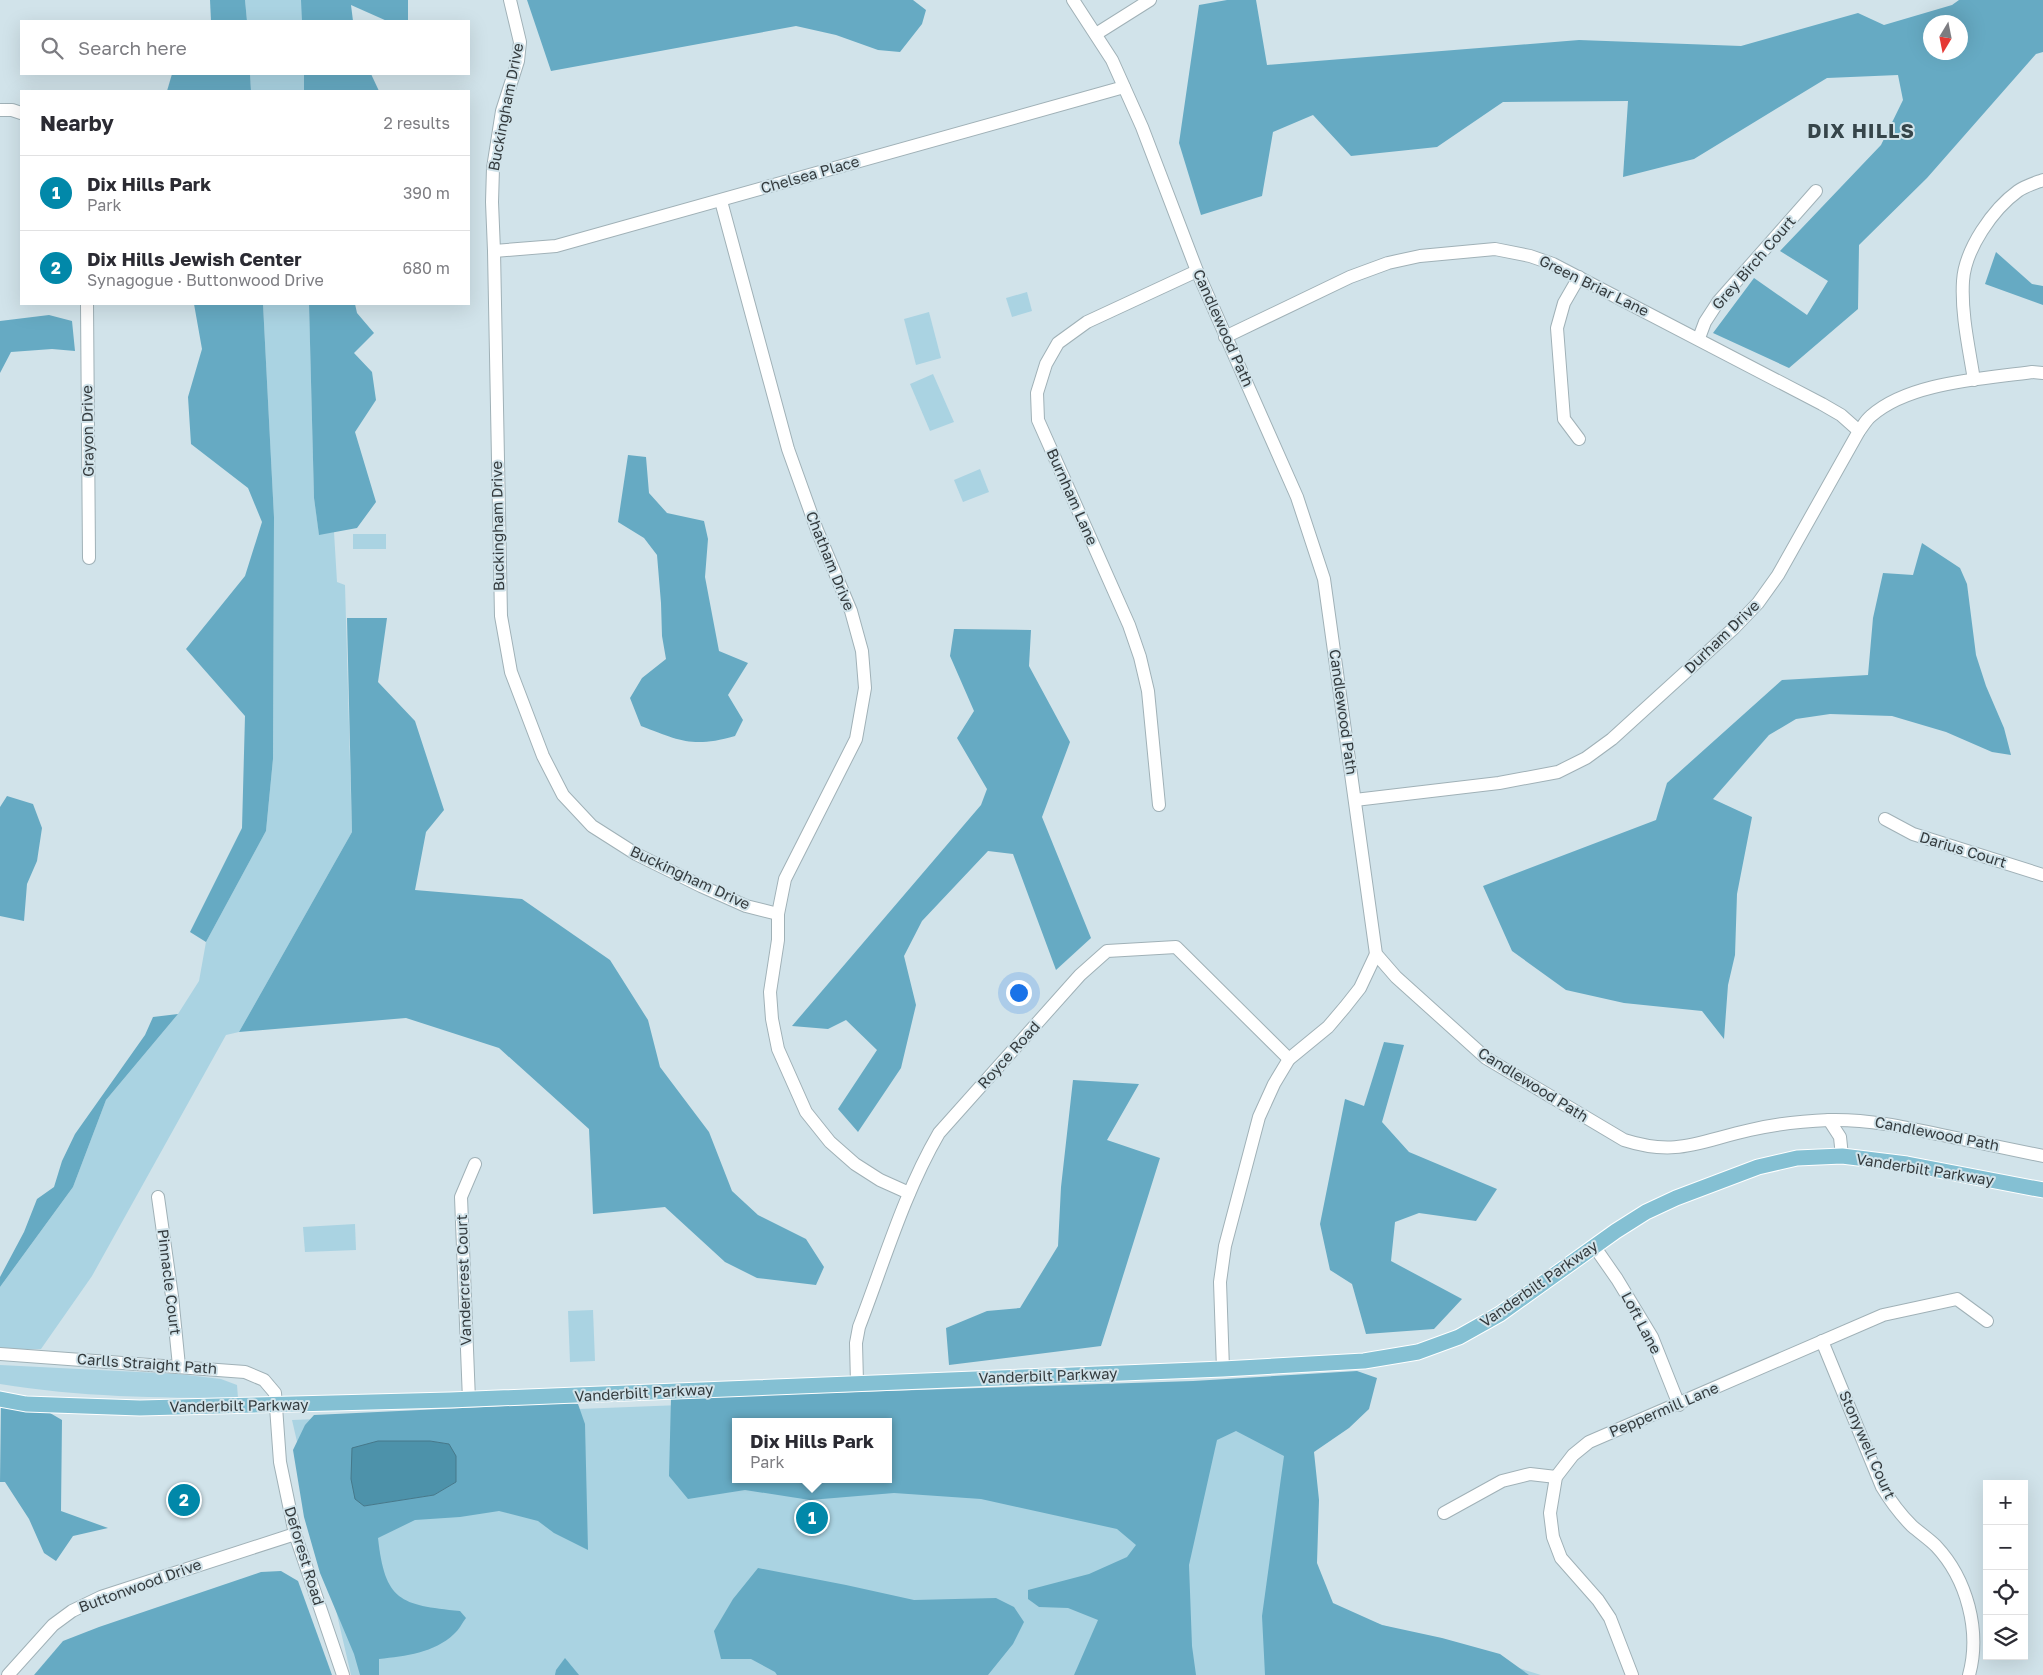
<!DOCTYPE html>
<meta charset="utf-8">
<style>
body{margin:0;font-family:"Golos Text",sans-serif;background:#f7f7f7;color:#2b2b33}
.controls{position:absolute;right:15px;bottom:15px;display:grid;overflow:hidden;border-radius:0px;box-shadow:0 5px 20px #0002}
.controls button{width:45px;height:45px;display:grid;place-items:center;padding:0;border:0;border-bottom:1px solid #e1e1e2;background:#fff;color:#2b2b33;font:25px sans-serif}
.compass{position:absolute;left:1923px;top:15px;width:45px;height:45px;border-radius:50%;background:#fff;box-shadow:0 5px 20px #0002;rotate:190deg}
.you{position:absolute;left:1018px;top:992px;width:18px;height:18px;margin:-12px;border:4px solid #fff;border-radius:50%;background:#1a73e8;box-shadow:0 0 0 8px #1a73e833}
.badge{display:grid;place-items:center;width:32px;height:32px;border-radius:50%;background:#0188a9;color:#fff;font-size:16px;font-weight:700}
.pin{position:absolute;translate:-50% -50%;border:2px solid #fff;box-shadow:0 1px 5px #0006}
.popup{position:absolute;left:732px;top:1418px;width:160px;height:65px;box-sizing:border-box;display:grid;place-content:center;border-radius:0px;background:#fff;filter:drop-shadow(0 1px 4px #0005);font-size:16px;white-space:nowrap;color:#7c7c81}
.popup b{font-size:19px;color:#2b2b33}
.popup::after{content:'';position:absolute;left:50%;top:100%;margin-left:-10px;border:10px solid transparent;border-top-color:#fff}
.list{margin:0;padding:0;list-style:none}
h2{display:flex;justify-content:space-between;align-items:center;height:65px;margin:0;padding:0 20px;font-size:21px}
h2 small{font-size:16px;font-weight:400;color:#7c7c81}
.list li{display:grid;grid-template-columns:32px 1fr auto;gap:15px;align-items:center;box-sizing:border-box;height:75px;padding:0 20px;border-top:1px solid #e1e1e2}
.list b{display:block;font-size:19px;white-space:nowrap}
.list p{margin:0;font-size:16px;white-space:nowrap;color:#7c7c81}
.list em{font-size:16px;font-style:normal;color:#7c7c81}
.icon{flex:none;width:28px;height:28px;fill:none;stroke:currentColor;stroke-width:2;stroke-linecap:round;stroke-linejoin:round}
.map{position:relative;flex:none;width:2043px;height:1675px;overflow:hidden}
.search{position:absolute;background:#fff;box-shadow:0 5px 20px #0002;left:20px;top:20px;width:450px;height:55px;display:flex;align-items:center;gap:12px;box-sizing:border-box;padding:0 18px;border-radius:0px;color:#7c7c81;font-size:19px}
.panel{position:absolute;background:#fff;box-shadow:0 5px 20px #0002;left:20px;top:90px;width:450px;height:215px;border-radius:0px}
.map>svg:first-child{display:block}
.green{fill:#aad3e2;fill-rule:evenodd}
.forest{fill:#66aac3;fill-rule:evenodd}
.water{fill:#4d92aa;stroke:#46788a}
.lines{fill:none;stroke-linecap:round;stroke-linejoin:round}
.minor-casing{stroke:#a0b1b7;stroke-width:14}
.major-casing{stroke:#fff;stroke-width:17}
.minor{stroke:#fff;stroke-width:12}
.major{stroke:#84c0d3;stroke-width:15}
.labels{text-anchor:middle;stroke-width:4;stroke-linejoin:round;paint-order:stroke}
.street-label{font-size:15px;fill:#343b3e;stroke:#d1e3ea}
.district-label{font-size:20px;font-weight:bold;letter-spacing:1px;fill:#36454a;stroke:#d1e3ea}
</style>
<div class="map">
<svg width="2043" height="1675" viewBox="0 0 2043 1675">
<rect width="100%" height="100%" fill="#d1e3ea"/>
<g class="green">
<polygon points="245,0 302,0 302,21 247,21"/>
<polygon points="250,74 304,74 304,91 251,91"/>
<polygon points="1027,292 1032,311 1012,317 1006,298"/>
<polygon points="263,304 309,304 314,498 319,534 334,532 337,582 345,585 352,832 239,1032 226,1035 92,1276 41,1349 0,1350 0,1287 73,1187 106,1100 178,1014 199,981 206,942 266,831 273,759 274,517"/>
<polygon points="929,312 941,358 916,365 904,319"/>
<polygon points="933,374 954,422 930,431 910,384"/>
<polygon points="980,469 989,492 963,502 954,480"/>
<rect x="353" y="534" width="33" height="15"/>
<polygon points="355,1224 356,1250 305,1252 303,1227"/>
<polygon points="593,1310 595,1361 570,1362 568,1311"/>
<path d="M0,1365L178,1374L221,1379L237,1385L238,1398C159,1398 78,1397 0,1384Z"/>
<path d="M1352,1379L1304,1432L1313,1603L1541,1675H351L292,1420ZM736,1422H888V1479H736Z"/>
</g>
<g class="forest">
<polygon points="210,0 245,0 247,21 211,21"/>
<polygon points="301,0 408,0 408,21 387,21 351,5 353,21 302,21"/>
<polygon points="527,0 913,0 926,10 922,24 900,52 878,50 836,35 796,26 551,71"/>
<path d="M1227,0H1256L1267,65L1579,40L1741,46L1858,13L1884,25L1952,5L1959,0H2043V52L2036,54L1927,178L1859,245L1858,309L1789,368L1713,333L1754,278L1807,315L1828,281L1780,251L1881,145L1903,100L1898,75L1827,78L1694,159L1623,177L1628,101L1503,102L1437,147L1351,156L1313,115L1273,132L1262,196L1201,215L1179,143L1199,5ZM1930,22H1960V52H1930Z"/>
<polygon points="172,74 250,74 251,91 167,91"/>
<polygon points="304,74 371,74 379,91 304,91"/>
<polygon points="1996,252 2032,284 2043,286 2043,305 1985,284"/>
<polygon points="194,304 263,304 274,517 273,759 266,831 206,942 190,932 242,828 245,716 186,649 245,576 262,522 248,488 191,444 188,397 202,349"/>
<polygon points="309,304 355,304 357,313 374,333 354,353 372,372 376,400 355,432 376,502 357,528 319,535 314,498"/>
<polygon points="49,315 72,321 75,351 52,349 11,352 0,373 0,321"/>
<path d="M628,455L646,457L649,493L667,513L704,521L708,539L705,577L719,651L748,663L728,695L743,720L735,736C693,748 680,741 641,726L630,698L642,678L666,659L662,636L661,603L657,555L644,538L618,522Z"/>
<polygon points="1922,543 1960,568 1967,584 1976,655 1986,686 2004,728 2011,755 1992,752 1946,732 1892,716 1830,714 1796,719 1769,735 1713,799 1752,817 1737,894 1735,955 1728,985 1724,1039 1702,1011 1624,1003 1566,990 1512,951 1483,886 1656,820 1667,783 1782,680 1868,675 1873,618 1883,573 1913,575"/>
<polygon points="347,618 387,618 378,682 415,721 444,810 426,832 415,890 522,899 610,960 648,1020 660,1067 709,1132 732,1191 758,1215 806,1239 824,1267 816,1285 757,1278 725,1262 665,1207 593,1214 589,1129 499,1048 406,1018 239,1032 352,832"/>
<polygon points="954,629 1031,630 1029,666 1070,742 1042,817 1091,938 1056,970 1013,854 988,851 922,921 904,956 916,1005 901,1068 858,1132 838,1109 877,1050 846,1020 828,1029 792,1026 981,805 987,789 957,738 974,711 950,656"/>
<polygon points="7,796 33,804 42,828 37,861 27,884 24,921 0,916 0,807"/>
<polygon points="178,1014 106,1100 73,1187 0,1287 0,1277 24,1232 37,1199 54,1187 62,1161 75,1134 145,1035 153,1017"/>
<polygon points="1384,1042 1404,1045 1382,1122 1409,1152 1497,1189 1476,1221 1419,1213 1395,1222 1391,1261 1462,1299 1434,1329 1366,1334 1352,1284 1330,1270 1320,1224 1345,1099 1364,1106"/>
<polygon points="1073,1080 1139,1084 1107,1140 1160,1158 1101,1346 949,1365 946,1328 987,1311 1020,1308 1058,1246 1061,1187"/>
<path d="M1357,1371L1377,1378L1369,1409L1349,1428L1314,1452L1319,1500L1317,1563L1333,1603L1382,1625L1442,1638L1500,1654L1529,1675H1265L1262,1616L1284,1456L1236,1431L1217,1440L1189,1565L1192,1646L1196,1675H1074L1098,1620L1068,1608L1039,1607L1028,1599V1590L1089,1574L1127,1557L1136,1545L1117,1529L981,1499L894,1493L810,1500L745,1490L688,1499L669,1476L671,1398L1193,1381ZM736,1422H888V1479H736Z"/>
<path d="M566,1403L578,1404L585,1424L588,1550L554,1533L538,1521L499,1511L460,1517L415,1520L378,1538C385,1601 400,1605 460,1611L466,1618C462,1623 459,1630 454,1634C434,1653 406,1656 379,1659V1675H360L354,1654L320,1573L304,1517L293,1450L305,1425L314,1415ZM378,1441H430L449,1444L456,1482L434,1495L364,1506Z"/>
<polygon points="1,1405 50,1413 62,1420 61,1511 108,1528 73,1536 56,1561 44,1553 29,1519 5,1482 0,1482"/>
<polygon points="758,1568 846,1585 914,1600 996,1598 1014,1607 1024,1622 1013,1644 988,1675 777,1675 775,1672 751,1659 721,1659 714,1631 733,1599"/>
<polygon points="281,1571 298,1581 332,1675 34,1675 63,1641 99,1627 261,1572"/>
<polygon points="565,1658 579,1675 555,1675 556,1670"/>
</g>
<polygon class="water" points="378,1441 430,1441 449,1444 456,1456 456,1482 434,1495 364,1506 355,1499 351,1479 352,1448"/>
<g class="lines">
<defs>
<g id="minor">
<polyline points="510,0 520,42 518,61 502,111 493,168 492,202 494,251 501,616 511,672 543,756 563,795 592,826 636,854 701,886 746,906 778,914"/>
<path d="M1073,0L1112,60L1142,127L1197,271L1297,497L1324,579L1376,954L1396,977L1486,1058L1624,1140C1677,1157 1700,1141 1750,1130C1776,1124 1803,1121 1829,1120C1868,1119 1905,1127 1942,1135C1976,1142 2009,1149 2043,1156"/>
<polyline points="1096,34 1150,0"/>
<polyline points="0,110 12,110 21,113"/>
<polyline points="721,201 788,449 817,530 851,611 862,651 865,688 856,739 785,879 778,914 778,940 770,992 772,1019 778,1049 806,1112 830,1142 855,1164 880,1180 909,1193"/>
<polyline points="494,251 556,246 1124,87"/>
<polyline points="1579,277 1564,303 1557,328 1564,419 1579,439"/>
<polyline points="87,304 89,558"/>
<polyline points="1225,337 1350,277 1388,263 1420,256 1495,249 1530,256 1553,264 1822,404 1841,415 1859,431"/>
<polyline points="1699,338 1705,322 1718,302 1816,191"/>
<path d="M1974,380C1969,348 1961,314 1963,281C1965,249 1993,209 2018,191C2025,186 2035,183 2043,180"/>
<path d="M1355,800L1499,783L1558,772L1586,758L1612,739L1734,628L1758,603L1778,575L1859,431C1863,426 1866,420 1871,416C1909,382 1983,379 2032,372L2043,373"/>
<polyline points="1159,805 1148,691 1140,657 1129,625 1038,420 1037,393 1046,364 1058,343 1087,322 1197,271"/>
<polyline points="1885,819 1913,834 2043,875"/>
<polyline points="1829,1120 1840,1137 1842,1156"/>
<polyline points="158,1197 172,1296 179,1366"/>
<polyline points="1594,1246 1617,1279 1652,1337 1679,1405"/>
<path d="M1822,1341L1882,1487C1891,1502 1900,1514 1912,1526C1920,1533 1929,1539 1936,1546C1967,1579 1981,1631 1969,1675"/>
<polyline points="0,1354 245,1372 264,1380 275,1393 280,1462 295,1534 343,1675"/>
<polyline points="1223,1369 1220,1282 1225,1246 1259,1117 1274,1084 1289,1059 1328,1027 1345,1007 1360,988 1376,954"/>
<path d="M857,1383L856,1343L859,1327C884,1262 904,1193 939,1133L1080,975L1107,951L1176,947L1289,1059"/>
<polyline points="469,1400 461,1197 475,1164"/>
<polyline points="1444,1513 1502,1481 1530,1474 1556,1477"/>
<polyline points="8,1675 53,1625 72,1611 101,1597 295,1534"/>
<polyline points="1632,1675 1610,1618 1598,1600 1561,1558 1553,1537 1550,1513 1556,1477 1573,1455 1589,1442 1883,1315 1957,1299 1987,1321"/>
</g>
<polyline id="major" points="0,1399 26,1404 140,1408 450,1400 1223,1369 1364,1361 1418,1352 1459,1337 1500,1314 1616,1231 1646,1212 1676,1198 1758,1167 1797,1158 1842,1156 1907,1164 2043,1190"/>
</defs>
<use href="#minor" class="minor-casing"/>
<use href="#major" class="major-casing"/>
<use href="#minor" class="minor"/>
<use href="#major" class="major"/>
</g>
<g class="labels">
<g class="street-label">
<text transform="translate(506 107) rotate(-79)" y="5">Buckingham Drive</text>
<text transform="translate(810 175) rotate(-16)" y="5">Chelsea Place</text>
<text transform="translate(1754 263) rotate(-49)" y="5">Grey Birch Court</text>
<text transform="translate(1594 286) rotate(26)" y="5">Green Briar Lane</text>
<text transform="translate(1223 328) rotate(66)" y="5">Candlewood Path</text>
<text transform="translate(88 431) rotate(-91)" y="5">Grayon Drive</text>
<text transform="translate(1072 497) rotate(66)" y="5">Burnham Lane</text>
<text transform="translate(498 526) rotate(-91)" y="5">Buckingham Drive</text>
<text transform="translate(830 561) rotate(68)" y="5">Chatham Drive</text>
<text transform="translate(1722 637) rotate(-44)" y="5">Durham Drive</text>
<text transform="translate(1343 712) rotate(82)" y="5">Candlewood Path</text>
<text transform="translate(1963 850) rotate(17)" y="5">Darius Court</text>
<text transform="translate(690 878) rotate(25)" y="5">Buckingham Drive</text>
<text transform="translate(1009 1055) rotate(-48)" y="5">Royce Road</text>
<text transform="translate(1533 1085) rotate(32)" y="5">Candlewood Path</text>
<text transform="translate(1937 1134) rotate(11)" y="5">Candlewood Path</text>
<text transform="translate(1925 1170) rotate(9)" y="5">Vanderbilt Parkway</text>
<text transform="translate(464 1280) rotate(-92)" y="5">Vandercrest Court</text>
<text transform="translate(169 1282) rotate(83)" y="5">Pinnacle Court</text>
<text transform="translate(1539 1284) rotate(-35)" y="5">Vanderbilt Parkway</text>
<text transform="translate(1641 1323) rotate(62)" y="5">Loft Lane</text>
<text transform="translate(147 1364) rotate(4)" y="5">Carlls Straight Path</text>
<text transform="translate(1048 1376) rotate(-2)" y="5">Vanderbilt Parkway</text>
<text transform="translate(644 1393) rotate(-3)" y="5">Vanderbilt Parkway</text>
<text transform="translate(239 1406) rotate(-1)" y="5">Vanderbilt Parkway</text>
<text transform="translate(1664 1410) rotate(-23)" y="5">Peppermill Lane</text>
<text transform="translate(1867 1445) rotate(66)" y="5">Stonywell Court</text>
<text transform="translate(304 1556) rotate(73)" y="5">Deforest Road</text>
<text transform="translate(140 1586) rotate(-20)" y="5">Buttonwood Drive</text>
</g>
<g class="district-label">
<text x="1861" y="138">DIX HILLS</text>
</g>
</g>
</svg>
<div class="controls">
<button>+</button>
<button>−</button>
<button><svg class="icon" aria-label="locate" viewBox="0 0 24 24"><circle cx="12" cy="12" r="6"/><path d="M12 2v4M12 18v4M2 12h4M18 12h4"/></svg></button>
<button><svg class="icon" aria-label="layers" viewBox="0 0 24 24"><path d="M12 4l9 5-9 5-9-5zM3 14l9 5 9-5"/></svg></button>
</div>
<svg class="compass" viewBox="-18 -18 36 36"><path d="M0-13l5 13h-10z" fill="#e53935"/><path d="M0 13l5-13h-10z" fill="#7c7c81"/></svg>
<div class="you"></div>
<div class="pin badge" style="left:812px;top:1518px">1</div>
<div class="popup"><b>Dix Hills Park</b>Park</div>
<div class="pin badge" style="left:184px;top:1500px">2</div>
<div class="search"><svg class="icon" aria-label="search" viewBox="0 0 24 24"><circle cx="10" cy="10" r="6"/><path d="M15 15l6 6"/></svg>Search here</div>
<section class="panel">
<h2>Nearby<small>2 results</small></h2>
<ul class="list">
<li><span class="badge">1</span><div><b>Dix Hills Park</b><p>Park</p></div><em>390 m</em></li>
<li><span class="badge">2</span><div><b>Dix Hills Jewish Center</b><p>Synagogue · Buttonwood Drive</p></div><em>680 m</em></li>
</ul>
</section>
</div>
